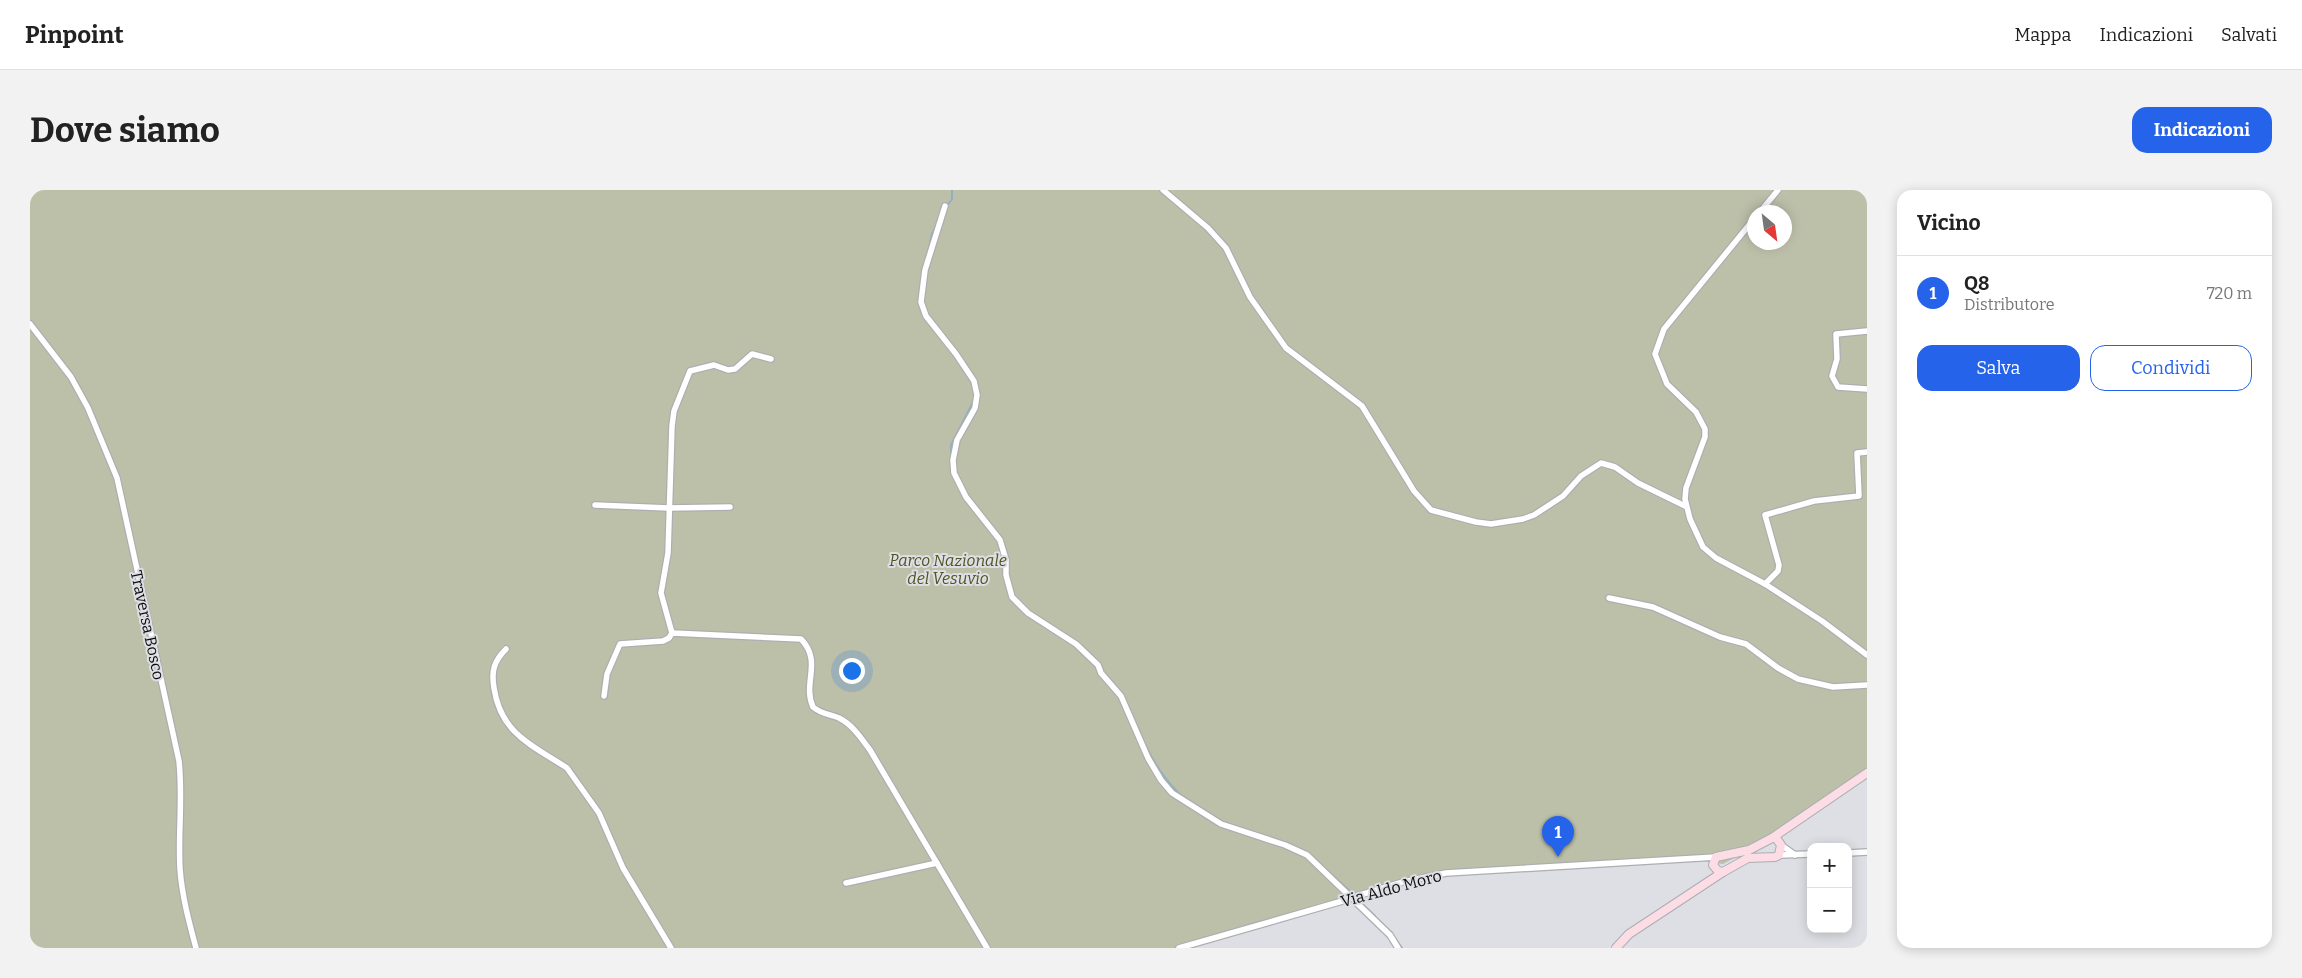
<!DOCTYPE html>
<html lang="it">
<meta charset="utf-8">
<style>
body{margin:0;font-family:Bitter,serif;background:#f2f2f2;color:#222}
.controls{position:absolute;right:15px;bottom:15px;display:grid;overflow:hidden;border-radius:10px;box-shadow:0 2px 12px #0003}
.controls button{width:45px;height:45px;display:grid;place-items:center;padding:0;border:0;border-bottom:1px solid #e0e0e0;background:#fff;color:#222;font:25px sans-serif}
.compass{position:absolute;left:1717px;top:15px;width:45px;height:45px;border-radius:50%;background:#fff;box-shadow:0 2px 12px #0003;rotate:151deg}
.you{position:absolute;left:821px;top:480px;width:18px;height:18px;margin:-12px;border:4px solid #fff;border-radius:50%;background:#1a73e8;box-shadow:0 0 0 8px #1a73e833}
.badge{display:grid;place-items:center;width:32px;height:32px;border-radius:50%;background:#2563eb;color:#fff;font-size:16px;font-weight:700}
.pin{position:absolute;translate:-50% -41px;filter:drop-shadow(0 1px 2px #0008)}
.pin::after{content:'';position:absolute;top:26px;width:18px;height:15px;background:inherit;clip-path:polygon(0 0,100% 0,50% 100%)}
.list{margin:0;padding:0;list-style:none}
h2{display:flex;justify-content:space-between;align-items:center;height:65px;margin:0;padding:0 20px;font-size:21px}
h2 small{font-size:16px;font-weight:400;color:#767676}
.list li{display:grid;grid-template-columns:32px 1fr auto;gap:15px;align-items:center;box-sizing:border-box;height:75px;padding:0 20px;border-top:1px solid #e0e0e0}
.list b{display:block;font-size:19px;white-space:nowrap}
.list p{margin:0;font-size:16px;white-space:nowrap;color:#767676}
.list em{font-size:16px;font-style:normal;color:#767676}
.actions{display:flex;gap:10px;padding:15px 20px}
.actions a{flex:1;padding:11px 0;border:1px solid #2563eb;border-radius:15px;text-align:center;font-size:18px;color:#2563eb}
.actions .main{background:#2563eb;color:#fff}
.map{position:relative;flex:none;width:1837px;height:758px;overflow:hidden;border-radius:15px}
header{display:flex;align-items:center;gap:30px;box-sizing:border-box;height:70px;padding:0 25px;background:#fff;border-bottom:1px solid #e0e0e0}
header strong{font-size:24px}
nav{display:flex;gap:28px;margin-inline-start:auto;font-size:18px}
.intro{display:flex;align-items:center;justify-content:space-between;box-sizing:border-box;height:120px;padding:0 30px}
h1{margin:0;font-size:35px}
.button{padding:12px 22px;border-radius:15px;background:#2563eb;color:#fff;font-size:18px;font-weight:700}
main{display:flex;gap:30px;padding:0 30px}
aside{flex:1;background:#fff;border-radius:15px;box-shadow:0 2px 12px #0003}
.map>svg:first-child{display:block}
.green{fill:#bdc0a9;fill-rule:evenodd}
.lines{fill:none;stroke-linecap:round;stroke-linejoin:round}
.stream{stroke:#91afc3;stroke-width:2}
.minor-casing{stroke:#adaeb2;stroke-width:8}
.secondary-casing{stroke:#adaeb2;stroke-width:10}
.minor{stroke:#fff;stroke-width:5.5}
.secondary{stroke:#fcdde5;stroke-width:8}
.minor-bridge-casing{stroke:#adaeb2;stroke-width:8;stroke-linecap:butt}
.minor-bridge{stroke:#fff;stroke-width:5.5}
.labels{text-anchor:middle;stroke-width:4;stroke-linejoin:round;paint-order:stroke}
.park-label{font-size:16px;font-style:italic;fill:#515420;stroke:#dedfe4}
.street-label{font-size:16px;fill:#0d0d0f;stroke:#dedfe4}
</style>
<header>
<strong>Pinpoint</strong>
<nav><a>Mappa</a><a>Indicazioni</a><a>Salvati</a></nav>
</header>
<div class="intro"><h1>Dove siamo</h1><a class="button">Indicazioni</a></div>
<main>
<div class="map">
<svg width="1837" height="758" viewBox="0 0 1837 758">
<rect width="100%" height="100%" fill="#dedfe4"/>
<path class="green" d="M0,0H1837V588L1761,638L1693,674L1666,670L1419,685L1355,700L1160,758H0ZM1724,22H1754V52H1724Z"/>
<g class="lines">
<g class="stream">
<polyline points="917,16 922,9 922,0"/>
<polyline points="898,62 902,44 906,36"/>
<polyline points="921,268 921,255 944,210"/>
<polyline points="1077,486 1085,495"/>
<polyline points="1095,509 1112,548"/>
<path d="M1114,553C1125,574 1135,591 1153,607"/>
<polyline points="1289,673 1324,705"/>
<polyline points="1327,709 1345,726"/>
<polyline points="1362,744 1372,758"/>
</g>
<defs>
<g id="minor">
<polyline points="1133,0 1178,38 1196,58 1220,107 1256,158 1332,216 1384,301 1401,320 1446,332 1461,334 1493,329 1504,325 1533,306 1551,286 1571,273 1585,277 1608,293 1655,316"/>
<polyline points="915,16 895,80 891,112 896,126 926,164 944,191 947,205 945,218 927,250 923,270 924,283 936,307 970,350 976,370 976,385 982,407 998,423 1046,454 1068,475 1071,483 1091,506 1118,568 1131,590 1142,603 1191,634 1255,655 1277,665 1360,745 1368,758"/>
<polyline points="1730,22 1748,0"/>
<polyline points="1724,29 1634,139 1625,164 1637,194 1666,222 1675,239 1675,247 1656,298 1655,309 1660,329 1673,357 1686,368 1735,394 1792,431 1837,465"/>
<path d="M0,134L41,187L58,218L87,288L149,571C153,607 148,643 150,679C152,706 159,732 166,758"/>
<polyline points="1837,141 1806,144 1807,169 1802,186 1808,197 1837,199"/>
<polyline points="565,315 639,318 700,317"/>
<polyline points="1735,394 1748,381 1749,375 1735,325 1784,311 1829,306 1827,263 1837,262"/>
<polyline points="1579,408 1623,417 1690,447 1716,454 1748,478 1768,489 1803,497 1837,495"/>
<polyline points="642,443 631,403 638,363 642,236 644,221 660,181 684,175 698,180 705,179 722,164 741,169"/>
<path d="M476,459C464,471 461,481 464,498C471,544 502,555 537,578L569,623L593,678L641,758"/>
<path d="M574,506L577,484L590,454L633,451L639,448L642,443L771,449C793,472 772,493 783,517C791,524 799,524 809,528C823,535 831,548 840,560L957,758"/>
<polyline points="1751,655 1765,665"/>
<polyline points="1818,663 1837,662"/>
<polyline points="1749,665 1781,664"/>
<polyline points="816,693 907,673"/>
<polyline points="1330,705 1373,692 1416,683 1686,667"/>
<polyline points="1149,758 1316,710"/>
</g>
<g id="secondary">
<polygon points="1742,648 1746,648 1751,655 1749,665 1745,667 1718,668 1693,682 1688,681 1683,675 1686,667 1719,660"/>
<polyline points="1742,648 1837,583"/>
<polyline points="1586,758 1599,744 1693,682"/>
</g>
</defs>
<use href="#minor" class="minor-casing"/>
<use href="#secondary" class="secondary-casing"/>
<use href="#minor" class="minor"/>
<use href="#secondary" class="secondary"/>
<defs>
<polyline id="minor-bridge" points="1316,710 1330,705"/>
</defs>
<use href="#minor-bridge" class="minor-bridge-casing"/>
<use href="#minor-bridge" class="minor-bridge"/>
</g>
<g class="labels">
<g class="park-label">
<text x="918" y="376">Parco Nazionale<tspan x="918" dy="18">del Vesuvio</tspan></text>
</g>
<g class="street-label">
<text transform="translate(118 435) rotate(78)" y="6">Traversa Bosco</text>
<text transform="translate(1361 698) rotate(-15)" y="6">Via Aldo Moro</text>
</g>
</g>
</svg>
<div class="controls">
<button>+</button>
<button>−</button>
</div>
<svg class="compass" viewBox="-18 -18 36 36"><path d="M0-13l5 13h-10z" fill="#e53935"/><path d="M0 13l5-13h-10z" fill="#767676"/></svg>
<div class="you"></div>
<div class="pin badge" style="left:1528px;top:667px">1</div>
</div>
<aside>
<h2>Vicino<small></small></h2>
<ul class="list">
<li><span class="badge">1</span><div><b>Q8</b><p>Distributore</p></div><em>720 m</em></li>
</ul>
<div class="actions"><a class="main">Salva</a><a>Condividi</a></div>
</aside>
</main>
